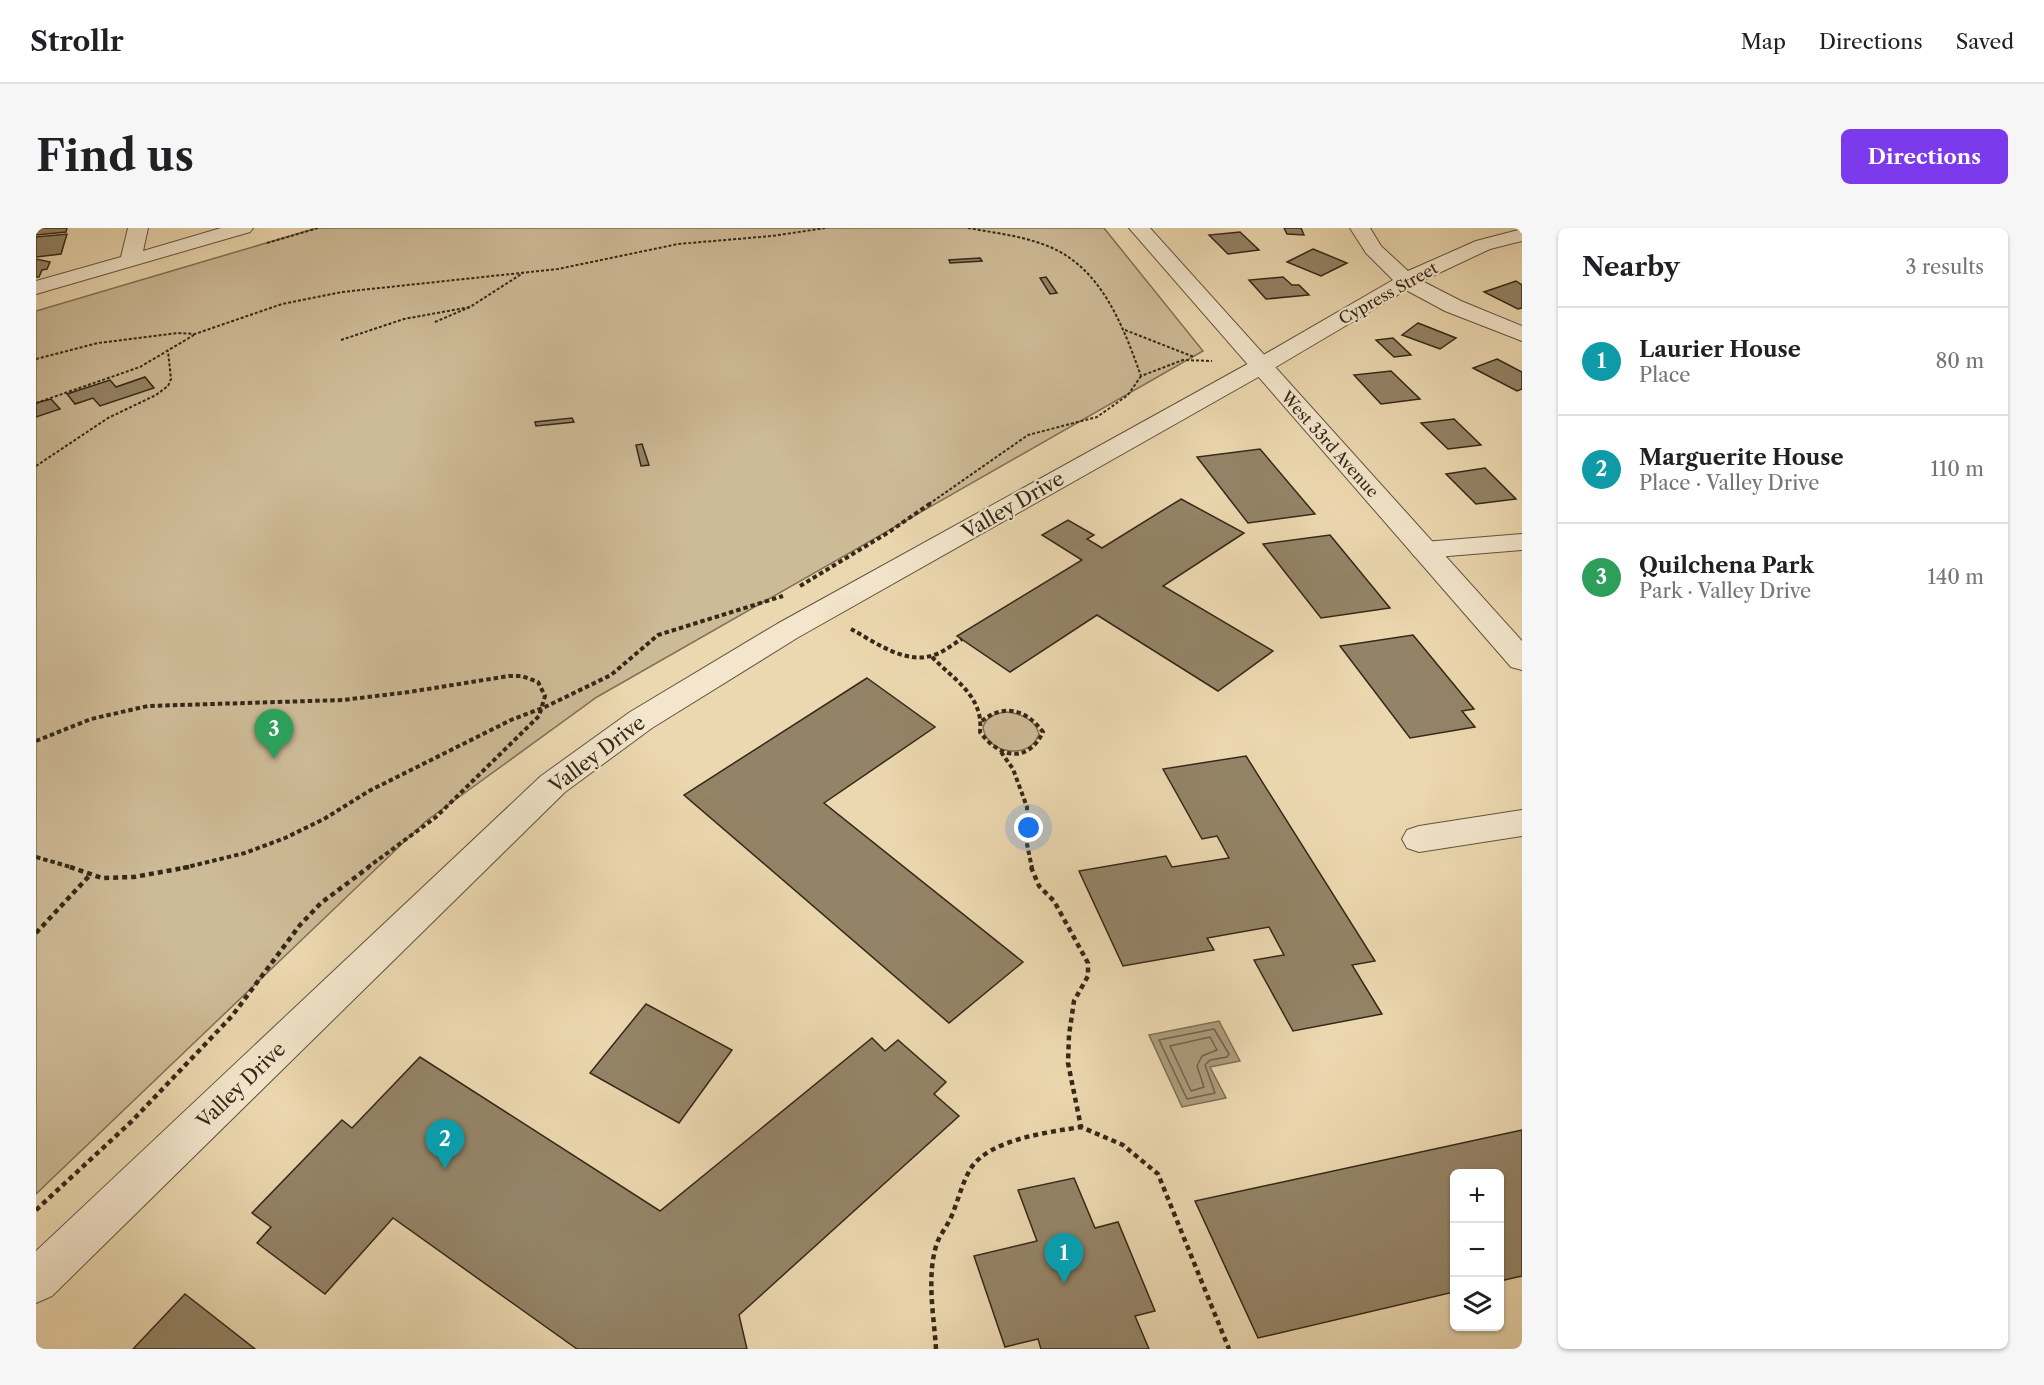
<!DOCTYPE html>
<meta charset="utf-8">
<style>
body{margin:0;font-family:"Libre Caslon Text",serif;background:#f6f6f6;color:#202124}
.controls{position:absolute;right:18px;bottom:18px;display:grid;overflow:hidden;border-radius:9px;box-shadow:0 2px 4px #0004}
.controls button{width:54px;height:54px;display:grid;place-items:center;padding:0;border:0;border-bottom:2px solid #e0e0e0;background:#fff;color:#202124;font:30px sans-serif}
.you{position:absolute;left:993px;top:600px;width:21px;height:21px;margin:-15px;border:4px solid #fff;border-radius:50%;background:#1a73e8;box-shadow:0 0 0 9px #1a73e833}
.badge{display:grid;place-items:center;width:39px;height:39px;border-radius:50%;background:#7c3aed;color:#fff;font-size:20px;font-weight:700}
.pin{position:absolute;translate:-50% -50px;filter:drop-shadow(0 2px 3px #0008)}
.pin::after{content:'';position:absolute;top:32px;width:21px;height:18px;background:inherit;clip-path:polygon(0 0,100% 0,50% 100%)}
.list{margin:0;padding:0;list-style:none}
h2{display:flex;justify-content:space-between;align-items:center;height:78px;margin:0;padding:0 24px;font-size:26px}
h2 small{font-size:20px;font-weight:400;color:#757577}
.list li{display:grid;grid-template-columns:39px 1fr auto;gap:18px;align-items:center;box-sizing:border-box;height:108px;padding:0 24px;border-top:2px solid #e0e0e0}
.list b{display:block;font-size:22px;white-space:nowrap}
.list p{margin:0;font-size:20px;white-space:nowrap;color:#757577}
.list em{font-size:20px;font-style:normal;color:#757577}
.icon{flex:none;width:33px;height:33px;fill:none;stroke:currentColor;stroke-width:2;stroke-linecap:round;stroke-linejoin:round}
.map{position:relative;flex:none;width:1486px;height:1121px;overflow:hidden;border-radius:9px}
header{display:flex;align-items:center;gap:36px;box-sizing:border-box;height:84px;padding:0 30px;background:#fff;border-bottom:2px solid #e0e0e0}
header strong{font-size:28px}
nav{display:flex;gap:33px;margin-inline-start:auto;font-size:21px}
.intro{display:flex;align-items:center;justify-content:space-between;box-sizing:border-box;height:144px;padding:0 36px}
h1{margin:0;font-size:42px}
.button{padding:15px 27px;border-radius:9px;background:#7c3aed;color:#fff;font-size:21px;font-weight:700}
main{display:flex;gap:36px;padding:0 36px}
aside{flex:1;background:#fff;border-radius:9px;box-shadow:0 2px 4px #0004}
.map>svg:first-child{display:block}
.green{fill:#cdba96;stroke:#807156;stroke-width:1.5}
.water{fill:#ad9c7c;stroke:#7d6e54;stroke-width:1.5}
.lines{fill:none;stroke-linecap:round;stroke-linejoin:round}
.shore{stroke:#70624a;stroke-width:1.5}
.building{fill:#948467;stroke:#342817;stroke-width:1.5}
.minor-casing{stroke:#62543d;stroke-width:2}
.tertiary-casing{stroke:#62543d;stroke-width:2}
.path-far2{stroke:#342817;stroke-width:2;stroke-dasharray:3 2;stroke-linecap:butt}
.path-far1{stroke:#342817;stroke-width:4;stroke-dasharray:4.5 3;stroke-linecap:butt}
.path{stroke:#342817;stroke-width:4.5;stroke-dasharray:5 4;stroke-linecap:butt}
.minor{fill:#f3e6cc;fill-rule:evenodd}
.tertiary{fill:#f3e6cc;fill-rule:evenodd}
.labels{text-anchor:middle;stroke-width:4.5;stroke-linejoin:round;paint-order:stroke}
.far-street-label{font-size:16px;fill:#342817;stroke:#f3e6cc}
.street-label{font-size:20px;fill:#342817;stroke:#f3e6cc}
</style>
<header>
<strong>Strollr</strong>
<nav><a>Map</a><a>Directions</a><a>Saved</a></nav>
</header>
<div class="intro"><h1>Find us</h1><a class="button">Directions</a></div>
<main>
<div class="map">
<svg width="1486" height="1121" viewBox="0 0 1486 1121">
<rect width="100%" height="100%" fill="#ecd8b0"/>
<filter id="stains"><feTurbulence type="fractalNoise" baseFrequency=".00333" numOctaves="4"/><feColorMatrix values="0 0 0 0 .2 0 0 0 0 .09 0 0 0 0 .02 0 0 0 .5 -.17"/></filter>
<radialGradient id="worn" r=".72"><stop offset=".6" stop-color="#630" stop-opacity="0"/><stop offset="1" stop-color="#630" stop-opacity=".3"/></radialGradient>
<g class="green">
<polygon points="281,0 1068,0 1167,123 561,469 390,593 0,966 0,83"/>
<path d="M971,484C986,486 999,491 1003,506C994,533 950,526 947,499C951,488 960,485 971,484Z"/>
</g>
<polygon class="water" points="1183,793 1204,833 1174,839 1190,870 1146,879 1113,807"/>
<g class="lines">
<g class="shore">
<polygon points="1178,801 1193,826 1191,829 1174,832 1169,837 1179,865 1151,871 1123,812"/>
<polygon points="1174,809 1181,822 1166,828 1161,838 1168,859 1155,863 1134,818"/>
</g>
</g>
<g class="building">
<polygon points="0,0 31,0 30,4 0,7"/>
<polygon points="1248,0 1265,0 1268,7 1251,6"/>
<polygon points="1204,4 1223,22 1192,26 1173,7"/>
<polygon points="31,6 25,26 0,29 0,9"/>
<polygon points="1277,21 1311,35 1285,48 1251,34"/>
<polygon points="944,30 946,33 914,35 913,32"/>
<polygon points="0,31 14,34 11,41 6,42 3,49 0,49"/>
<polygon points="1010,49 1021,65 1014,66 1004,50"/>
<polygon points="1247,49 1256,57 1263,57 1273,67 1230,71 1213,52"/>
<polygon points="1480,53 1486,57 1486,80 1482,81 1448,64"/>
<polygon points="1382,95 1420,110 1404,121 1366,107"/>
<polygon points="1357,110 1375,127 1358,129 1340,112"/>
<polygon points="1461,131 1486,144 1486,161 1481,163 1437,140"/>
<polygon points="1355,143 1384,171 1345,176 1318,147"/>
<polygon points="109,149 118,160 64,178 57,170 39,176 31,166 74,152 80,159"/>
<polygon points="15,171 24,181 0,189 0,175"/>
<polygon points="536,190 538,194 500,198 499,194"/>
<polygon points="1418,191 1445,217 1412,221 1385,195"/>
<polygon points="606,216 613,237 605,238 600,217"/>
<polygon points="1224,221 1279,286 1212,295 1161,229"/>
<polygon points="1449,240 1480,271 1440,276 1410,246"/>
<polygon points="1145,271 1208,305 1127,358 1237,423 1182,463 1061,387 974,444 921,408 1046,332 1006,307 1032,292 1058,307 1051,311 1066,320"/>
<polygon points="1294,307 1354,380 1285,390 1227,316"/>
<polygon points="1377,407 1438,481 1426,483 1439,499 1374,510 1304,418"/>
<polygon points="831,450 899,499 788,575 987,734 913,795 648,567"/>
<polygon points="1210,528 1339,733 1316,737 1346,786 1257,803 1218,732 1248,727 1233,699 1171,710 1178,722 1087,738 1043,643 1130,628 1136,639 1193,630 1181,608 1166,611 1127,541"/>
<polygon points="610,776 696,822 643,895 554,845"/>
<polygon points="836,810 849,823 862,812 910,854 898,866 923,888 703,1087 711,1121 541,1121 357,990 289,1066 221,1015 235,999 216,985 306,892 316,900 384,829 624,983"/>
<polygon points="1486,902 1486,1048 1464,1053 1464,946 1418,946 1418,1064 1222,1110 1159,973"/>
<polygon points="1038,950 1059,1000 1082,994 1119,1083 1099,1088 1113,1121 1005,1121 1002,1111 969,1119 938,1028 1001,1013 982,962"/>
<polygon points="149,1066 219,1121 97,1121"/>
</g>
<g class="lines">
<defs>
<g id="minor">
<polygon points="92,0 112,0 107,23 185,0 217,0 214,4 0,66 0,53 85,29"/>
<polygon points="1314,0 1334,0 1345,18 1372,43 1440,13 1486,1 1486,13 1454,21 1386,53 1425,73 1486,98 1486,113 1409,83 1370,62 1233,143 761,410 616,500 529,564 16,1068 0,1075 0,1023 505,548 594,484 741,396 1217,133 1357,52 1330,25"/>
<polygon points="1486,306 1486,322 1388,330 1378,328 1374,322 1378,316 1388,314"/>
<polygon points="1486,582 1486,608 1383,624 1371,620 1366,611 1371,602 1383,598"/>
</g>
<polygon id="tertiary" points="1093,0 1114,0 1486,413 1486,442 1475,439"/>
</defs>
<use href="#minor" class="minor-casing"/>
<use href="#tertiary" class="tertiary-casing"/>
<g class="path-far2">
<path d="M932,0C959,5 988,8 1014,19C1066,41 1087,98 1105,148L1147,132L1176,133"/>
<polyline points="231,15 282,0"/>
<polyline points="399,94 434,79 487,45"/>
<polyline points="1089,102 1158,129"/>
<polyline points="305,112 368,91 434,79"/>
<polyline points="0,131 62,115 142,105 159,106 246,76 306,64 522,41 642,16 736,8 789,0"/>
<polyline points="0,175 104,139 158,107"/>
<polyline points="0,238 72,190 120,167 132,158 135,151 132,123"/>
<polyline points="893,276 992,207 1061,189 1092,167 1105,148"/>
</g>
<g class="path-far1">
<polyline points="764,358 853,304 895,275"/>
<path d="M815,401C839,414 869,437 898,427C908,424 917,416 926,411"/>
<path d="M896,429C918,452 948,468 944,504C963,530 992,536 1007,504C991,482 968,475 946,493"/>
<polyline points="0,513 55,491 112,478 307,472 373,464 473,448 486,448 502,454 509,468 503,488 400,589 331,640"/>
<polyline points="965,524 977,541 991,579 991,616 996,640"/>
<polyline points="0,629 38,640"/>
<polyline points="147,640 209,625 249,610 288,591 333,563 475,492 509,479 575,447 622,407 747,368"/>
</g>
<g class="path">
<polyline points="34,639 66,650 98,649 153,639"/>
<polyline points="995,639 1003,658 1018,673 1052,735 1052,748 1038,773 1033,807 1032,835 1045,899 1087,917 1122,946 1193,1121"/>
<polyline points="0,705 54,647"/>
<polyline points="0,982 96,893 196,788 264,697 285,675 333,639"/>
<path d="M900,1121C898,1088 890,1048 901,1015C905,1005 912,997 916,987C923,970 926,955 935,940C954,911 1014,904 1045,899"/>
</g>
<use href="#minor" class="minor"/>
<use href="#tertiary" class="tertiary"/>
</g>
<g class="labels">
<g class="far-street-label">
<text transform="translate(1352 65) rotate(-29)" y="6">Cypress Street</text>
<text transform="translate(1294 216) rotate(48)" y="6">West 33rd Avenue</text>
</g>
<g class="street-label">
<text transform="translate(977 277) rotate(-30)" y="7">Valley Drive</text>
<text transform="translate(561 526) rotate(-37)" y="7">Valley Drive</text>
<text transform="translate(205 857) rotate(-44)" y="7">Valley Drive</text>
</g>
</g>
<rect width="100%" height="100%" filter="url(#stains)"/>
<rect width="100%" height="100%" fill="url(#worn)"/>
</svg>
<div class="controls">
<button>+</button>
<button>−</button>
<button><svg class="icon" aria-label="layers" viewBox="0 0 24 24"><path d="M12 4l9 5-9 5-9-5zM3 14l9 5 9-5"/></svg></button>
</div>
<div class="you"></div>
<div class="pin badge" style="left:1028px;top:1055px;background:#0f9aa8">1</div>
<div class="pin badge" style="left:409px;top:941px;background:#0f9aa8">2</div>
<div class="pin badge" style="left:238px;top:531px;background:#2e9e5b">3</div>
</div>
<aside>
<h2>Nearby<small>3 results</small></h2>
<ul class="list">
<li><span class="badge" style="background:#0f9aa8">1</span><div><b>Laurier House</b><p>Place</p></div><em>80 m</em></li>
<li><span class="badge" style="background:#0f9aa8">2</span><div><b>Marguerite House</b><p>Place · Valley Drive</p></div><em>110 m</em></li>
<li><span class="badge" style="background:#2e9e5b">3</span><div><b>Quilchena Park</b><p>Park · Valley Drive</p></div><em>140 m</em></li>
</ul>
</aside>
</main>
